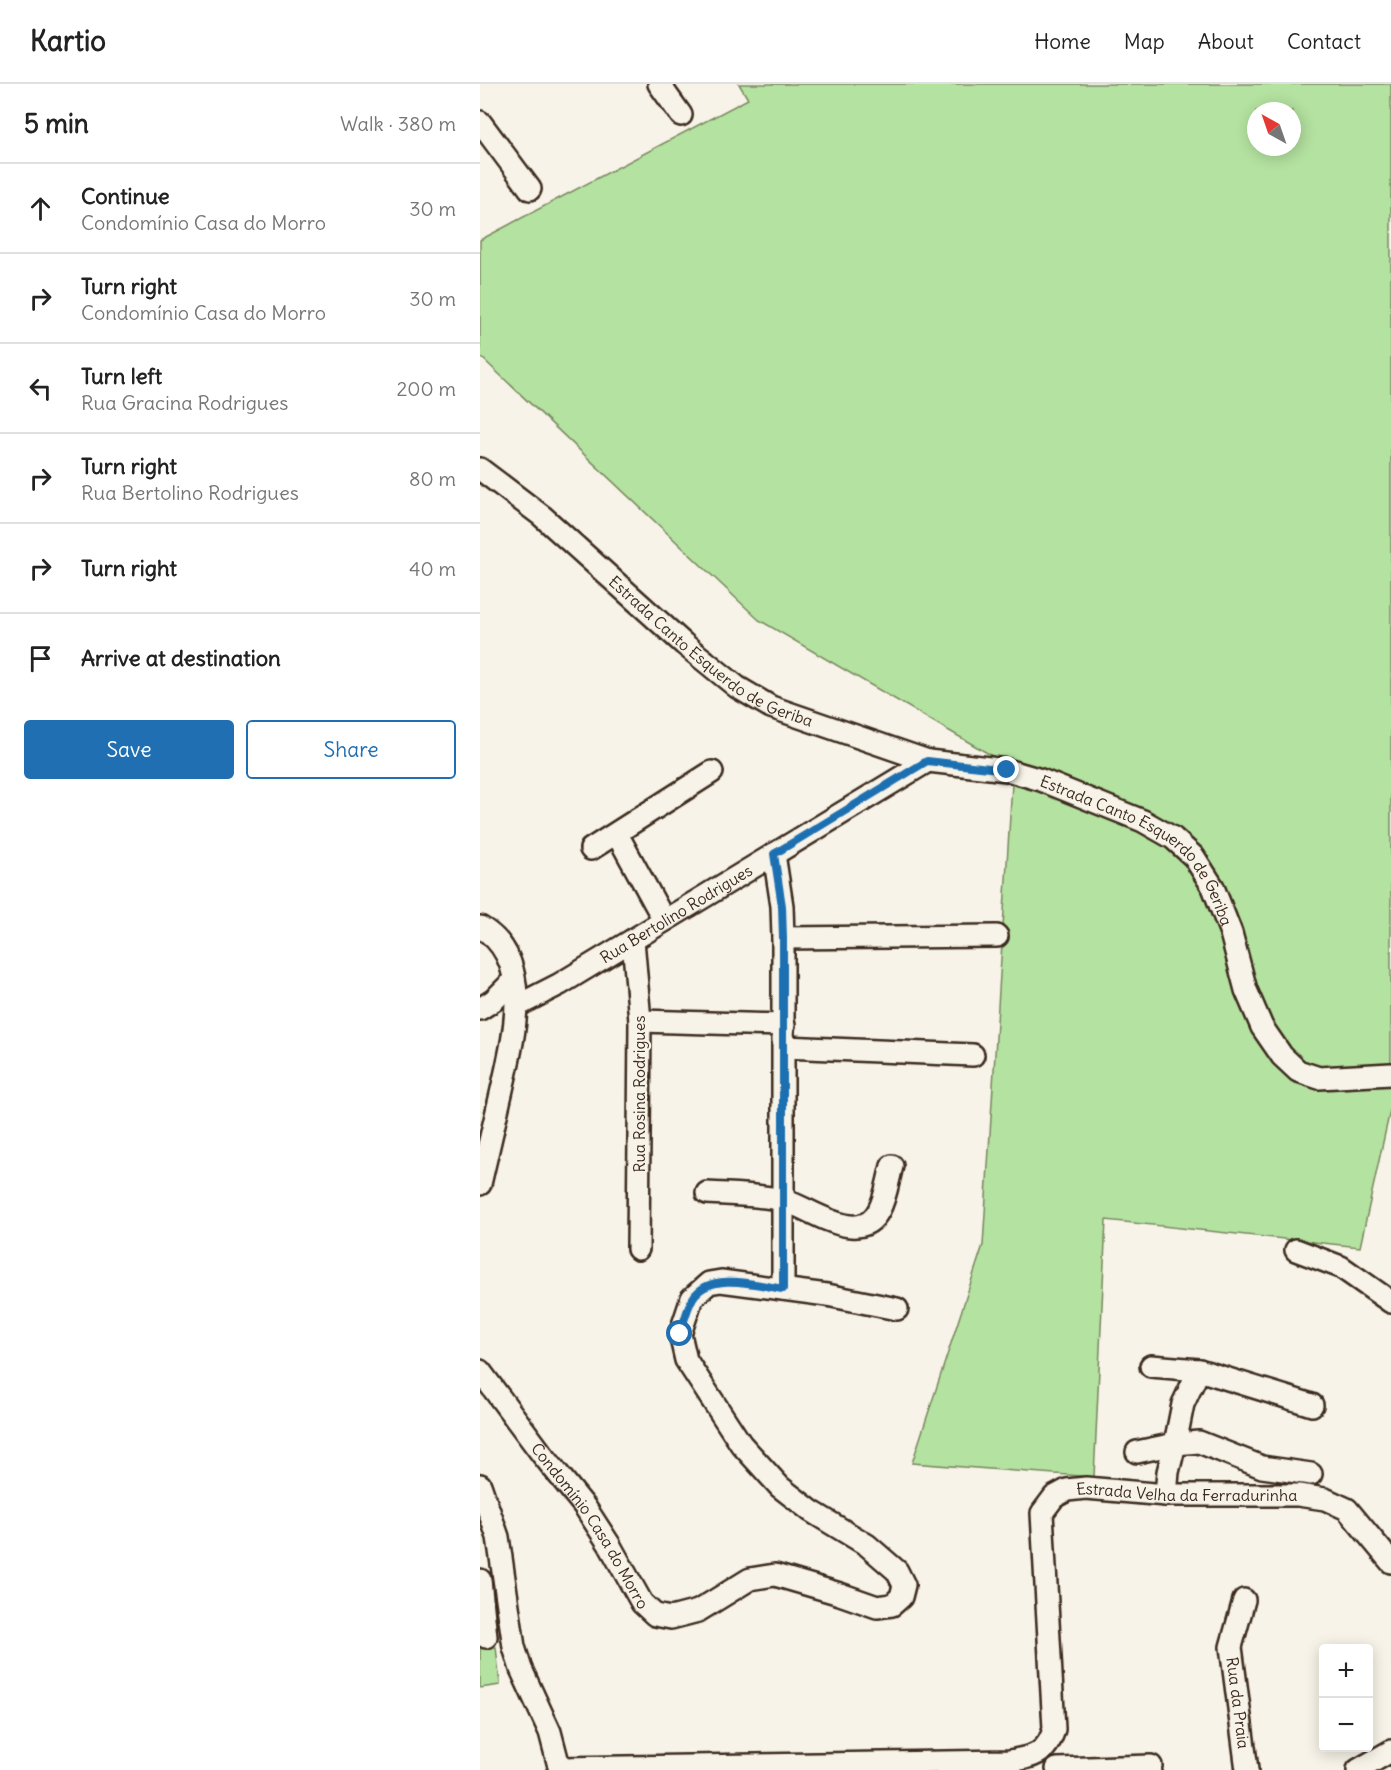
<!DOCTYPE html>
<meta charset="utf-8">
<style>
body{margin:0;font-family:Delius,sans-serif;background:#f2f2f2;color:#222}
.controls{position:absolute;right:18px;bottom:18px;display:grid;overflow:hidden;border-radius:6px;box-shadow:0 3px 15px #0003}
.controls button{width:54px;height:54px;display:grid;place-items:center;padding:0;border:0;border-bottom:2px solid #e0e0e0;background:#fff;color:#222;font:30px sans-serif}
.compass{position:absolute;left:767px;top:18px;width:54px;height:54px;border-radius:50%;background:#fff;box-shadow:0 3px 15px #0003;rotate:320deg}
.stop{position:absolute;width:18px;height:18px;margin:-14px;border:4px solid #1f6fb2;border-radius:50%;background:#fff}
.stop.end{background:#1f6fb2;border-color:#fff;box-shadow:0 2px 6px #0008}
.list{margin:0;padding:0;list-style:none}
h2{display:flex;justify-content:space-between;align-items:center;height:78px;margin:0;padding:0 24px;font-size:26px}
h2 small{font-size:20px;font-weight:400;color:#767676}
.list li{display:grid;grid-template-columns:39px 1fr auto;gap:18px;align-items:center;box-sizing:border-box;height:90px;padding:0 24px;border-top:2px solid #e0e0e0}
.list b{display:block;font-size:22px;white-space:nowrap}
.list p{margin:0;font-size:20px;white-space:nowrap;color:#767676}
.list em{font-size:20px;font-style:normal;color:#767676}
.actions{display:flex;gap:12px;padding:18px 24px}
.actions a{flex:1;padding:14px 0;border:2px solid #1f6fb2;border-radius:6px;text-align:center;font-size:21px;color:#1f6fb2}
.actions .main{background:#1f6fb2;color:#fff}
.icon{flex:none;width:33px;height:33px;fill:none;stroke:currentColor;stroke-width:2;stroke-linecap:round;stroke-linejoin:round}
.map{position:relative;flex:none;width:911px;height:1686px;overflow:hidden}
header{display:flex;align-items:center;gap:36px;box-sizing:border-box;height:84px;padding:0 30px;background:#fff;border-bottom:2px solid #e0e0e0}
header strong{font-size:28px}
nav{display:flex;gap:33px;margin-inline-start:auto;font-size:21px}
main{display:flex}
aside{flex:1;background:#fff}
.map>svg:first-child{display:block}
.green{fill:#b4e2a0;stroke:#78865f;stroke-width:1.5;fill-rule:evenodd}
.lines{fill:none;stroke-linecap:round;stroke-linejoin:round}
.minor-casing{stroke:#3b2a1e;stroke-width:26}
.minor{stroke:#f7f3e8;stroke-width:21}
.route{stroke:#1f6fb2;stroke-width:8}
.labels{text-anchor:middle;stroke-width:4.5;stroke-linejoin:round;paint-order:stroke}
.street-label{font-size:16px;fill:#3b2a1e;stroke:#f7f3e8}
</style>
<header>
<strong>Kartio</strong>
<nav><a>Home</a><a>Map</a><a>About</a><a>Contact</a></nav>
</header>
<main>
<aside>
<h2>5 min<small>Walk · 380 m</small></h2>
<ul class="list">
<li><svg class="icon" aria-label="ahead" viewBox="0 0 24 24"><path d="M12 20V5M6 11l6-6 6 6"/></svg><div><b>Continue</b><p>Condomínio Casa do Morro</p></div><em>30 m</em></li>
<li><svg class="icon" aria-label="right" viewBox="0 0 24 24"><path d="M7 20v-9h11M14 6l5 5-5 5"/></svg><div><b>Turn right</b><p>Condomínio Casa do Morro</p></div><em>30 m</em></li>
<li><svg class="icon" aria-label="left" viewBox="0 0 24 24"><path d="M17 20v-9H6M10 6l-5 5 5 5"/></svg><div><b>Turn left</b><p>Rua Gracina Rodrigues</p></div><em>200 m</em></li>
<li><svg class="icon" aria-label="right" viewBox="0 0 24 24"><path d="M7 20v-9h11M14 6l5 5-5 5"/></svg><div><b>Turn right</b><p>Rua Bertolino Rodrigues</p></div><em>80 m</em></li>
<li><svg class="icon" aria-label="right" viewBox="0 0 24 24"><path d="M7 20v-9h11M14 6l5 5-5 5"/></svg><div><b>Turn right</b></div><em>40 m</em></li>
<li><svg class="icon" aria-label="arrive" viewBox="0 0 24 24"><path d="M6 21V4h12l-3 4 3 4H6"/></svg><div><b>Arrive at destination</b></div></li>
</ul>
<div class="actions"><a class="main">Save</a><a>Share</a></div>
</aside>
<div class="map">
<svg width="911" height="1686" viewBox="0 0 911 1686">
<rect width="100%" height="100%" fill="#f7f3e8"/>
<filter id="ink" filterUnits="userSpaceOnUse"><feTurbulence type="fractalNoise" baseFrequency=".0167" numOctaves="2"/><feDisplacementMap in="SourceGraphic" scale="12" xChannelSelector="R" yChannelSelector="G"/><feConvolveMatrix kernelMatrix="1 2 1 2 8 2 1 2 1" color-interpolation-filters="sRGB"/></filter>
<g filter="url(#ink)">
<g class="green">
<path d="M259,0H911V1022L880,1163L626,1136L614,1393L432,1379L503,1161L533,684L279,536L0,272V156L268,15ZM776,27H812V63H776Z"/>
<polygon points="16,1563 20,1601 0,1604 0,1565"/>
</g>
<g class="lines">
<defs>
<g id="minor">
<polyline points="179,0 201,31"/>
<polyline points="0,38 50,105"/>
<path id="s1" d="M0,385L62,432L204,560L257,603L291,623L448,677L527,686L561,696L663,737L693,754L714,773L733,803L751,849L766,906L782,943L802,972L818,987L839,994L911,990"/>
<polyline points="137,750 184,836"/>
<polyline points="111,765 232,688"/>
<polyline points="294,770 302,822 303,854 303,1205"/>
<path d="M0,843C57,875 32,960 21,1010C14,1040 7,1070 0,1100"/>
<polyline points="303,854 517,852"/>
<polyline points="153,856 160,937 158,1165"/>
<path id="s2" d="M37,922L80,900L448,677"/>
<polyline points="0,925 14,916 34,896"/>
<polyline points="160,937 304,941"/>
<polyline points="304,963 493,971"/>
<path d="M227,1109C247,1110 288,1111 306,1117C333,1126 380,1163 399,1126C406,1113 408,1096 412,1082"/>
<polyline points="816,1166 861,1183 911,1218"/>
<polyline points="671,1282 719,1286 832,1321"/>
<path id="s3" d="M0,1287L62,1370L105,1423L129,1460L162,1519L175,1531L191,1534L218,1527L270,1495L295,1491L360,1510L397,1523L412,1521L421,1513L424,1501L417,1487L387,1461L331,1427L300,1403L261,1360L206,1276L200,1250L212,1214L229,1199L241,1197L347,1211L417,1225"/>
<polyline points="657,1368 695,1360 719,1358 782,1383 831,1390"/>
<polyline points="0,1401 18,1453 34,1563 41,1585 70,1648 80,1686"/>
<polyline points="686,1411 688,1388 695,1360 703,1320 719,1286"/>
<polyline points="0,1496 6,1553"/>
<path id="s4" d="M764,1516L751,1563L767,1686"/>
<path id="s5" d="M80,1684L529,1677C552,1673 567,1671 574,1645L562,1429L574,1413L587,1406L606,1404L686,1411H818L845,1415L867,1425L911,1478"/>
<polyline points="577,1685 671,1682"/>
<polyline points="878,1686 911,1667"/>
</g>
</defs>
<use href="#minor" class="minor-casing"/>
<use href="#minor" class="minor"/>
</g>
</g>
<g class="lines" filter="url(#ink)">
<path class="route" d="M200,1250C204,1238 207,1224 213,1214C230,1187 277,1201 303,1205V854L302,822L294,770L447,677L527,686"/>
</g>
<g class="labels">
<g class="street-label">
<text dy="6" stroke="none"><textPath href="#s1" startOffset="296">Estrada Canto Esquerdo de Geriba</textPath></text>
<text dy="6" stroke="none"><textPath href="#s1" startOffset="782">Estrada Canto Esquerdo de Geriba</textPath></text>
<text dy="6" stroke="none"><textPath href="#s2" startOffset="184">Rua Bertolino Rodrigues</textPath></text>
<text transform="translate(159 1010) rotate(-90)" y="6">Rua Rosina Rodrigues</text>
<text dy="6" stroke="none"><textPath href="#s5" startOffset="880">Estrada Velha da Ferradurinha</textPath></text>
<text dy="6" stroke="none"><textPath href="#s3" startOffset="190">Condomínio Casa do Morro</textPath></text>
<text dy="6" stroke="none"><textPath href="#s4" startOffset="105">Rua da Praia</textPath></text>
</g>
</g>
</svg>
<div class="controls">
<button>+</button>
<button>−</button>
</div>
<svg class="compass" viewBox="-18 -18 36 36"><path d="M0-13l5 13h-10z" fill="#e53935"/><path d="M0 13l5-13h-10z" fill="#767676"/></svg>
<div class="stop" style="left:200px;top:1250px"></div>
<div class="stop end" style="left:527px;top:686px"></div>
</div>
</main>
